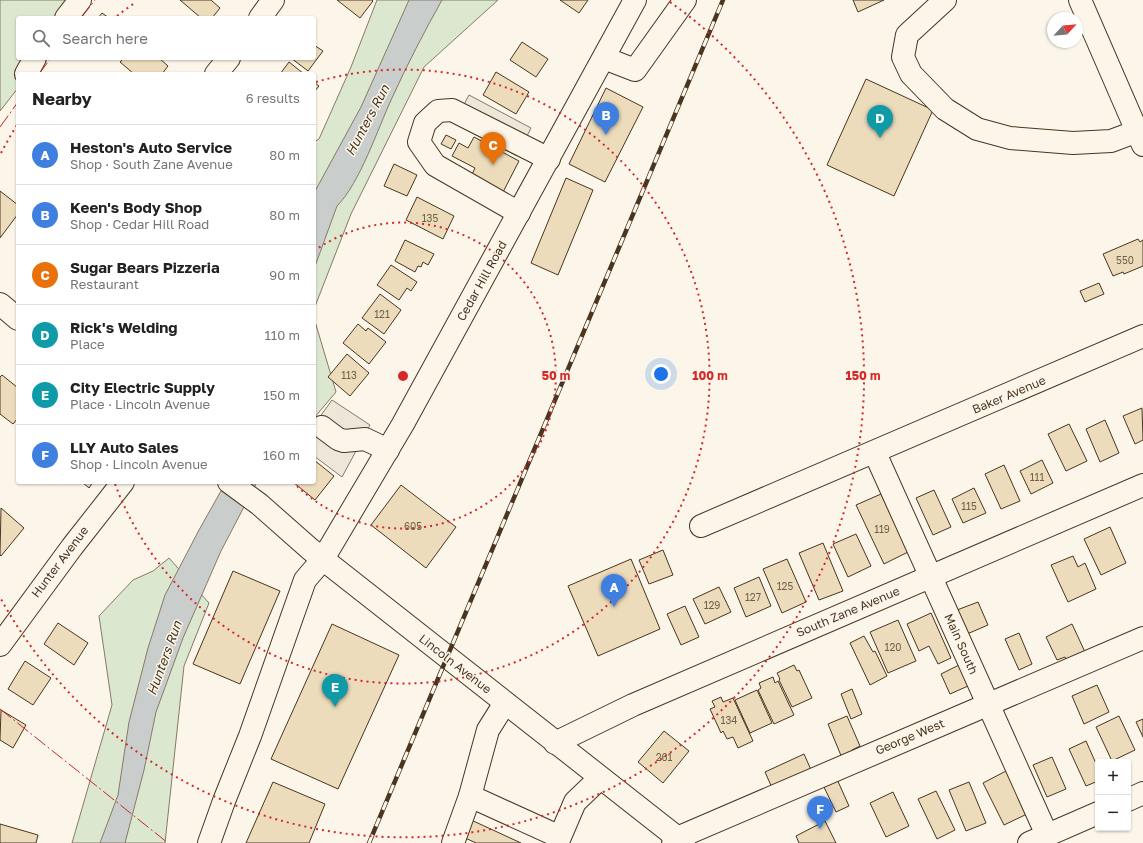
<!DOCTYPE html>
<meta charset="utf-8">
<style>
body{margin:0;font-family:"Golos Text",sans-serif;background:#f2f2f2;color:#222}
.controls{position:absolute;right:12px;bottom:12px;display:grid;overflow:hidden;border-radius:4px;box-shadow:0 1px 3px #0004}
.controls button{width:36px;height:36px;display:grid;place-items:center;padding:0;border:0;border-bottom:1px solid #e0e0e0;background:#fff;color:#222;font:20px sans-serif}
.compass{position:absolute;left:1047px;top:12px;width:36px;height:36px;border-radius:50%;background:#fff;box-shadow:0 1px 3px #0004;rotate:64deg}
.you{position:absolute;left:661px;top:374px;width:14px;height:14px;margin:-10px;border:3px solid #fff;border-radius:50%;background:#1a73e8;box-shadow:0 0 0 6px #1a73e833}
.badge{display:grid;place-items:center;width:26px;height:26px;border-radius:50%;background:#2563eb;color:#fff;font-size:13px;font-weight:700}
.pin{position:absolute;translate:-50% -33px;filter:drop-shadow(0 1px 2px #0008)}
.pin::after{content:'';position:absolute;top:21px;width:14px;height:12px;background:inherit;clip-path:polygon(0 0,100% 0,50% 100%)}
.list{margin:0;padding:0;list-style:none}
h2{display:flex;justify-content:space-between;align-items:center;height:52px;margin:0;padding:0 16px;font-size:17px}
h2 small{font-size:13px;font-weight:400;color:#767676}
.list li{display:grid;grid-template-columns:26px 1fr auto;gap:12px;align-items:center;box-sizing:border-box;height:60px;padding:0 16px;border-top:1px solid #e0e0e0}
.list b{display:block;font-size:15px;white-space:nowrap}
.list p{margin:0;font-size:13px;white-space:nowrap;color:#767676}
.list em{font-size:13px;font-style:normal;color:#767676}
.icon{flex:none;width:22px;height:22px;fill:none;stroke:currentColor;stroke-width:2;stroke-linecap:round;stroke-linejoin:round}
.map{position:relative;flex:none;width:1143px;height:843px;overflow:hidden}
.search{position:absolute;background:#fff;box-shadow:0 1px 3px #0004;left:16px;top:16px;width:300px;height:44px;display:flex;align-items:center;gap:10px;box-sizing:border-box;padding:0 14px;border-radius:4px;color:#767676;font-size:15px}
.panel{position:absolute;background:#fff;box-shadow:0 1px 3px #0004;left:16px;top:72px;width:300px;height:412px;border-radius:4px}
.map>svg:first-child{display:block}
.green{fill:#dce7d0;stroke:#887966}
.parking{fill:#ede7d9;stroke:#887966}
.water{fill:#c9cecd;stroke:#887966}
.building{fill:#ecdcbc;stroke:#4a3520}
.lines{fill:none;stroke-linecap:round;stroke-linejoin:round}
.minor-casing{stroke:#4a3520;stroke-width:24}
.major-casing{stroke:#4a3520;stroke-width:24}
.minor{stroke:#fbf6e9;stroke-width:22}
.major{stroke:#fbf6e9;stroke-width:22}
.rail-casing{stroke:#4a3520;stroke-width:4.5}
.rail{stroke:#fbf6e9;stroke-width:3;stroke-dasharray:9;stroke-linecap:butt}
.power{stroke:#c62828;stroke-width:1;stroke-dasharray:14 3 2 3;stroke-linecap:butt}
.ring{fill:none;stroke:#d62828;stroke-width:2;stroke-dasharray:2 4}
.labels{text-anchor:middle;stroke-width:3;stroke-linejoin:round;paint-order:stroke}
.number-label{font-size:10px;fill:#725f47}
.street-label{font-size:12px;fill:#4a3520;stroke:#fbf6e9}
.water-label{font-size:13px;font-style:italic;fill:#4a3520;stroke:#fbf6e9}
.centre{fill:#d62828;stroke:#fbf6e9;stroke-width:2}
.ring-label{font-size:12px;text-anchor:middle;font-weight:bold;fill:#d62828;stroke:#fbf6e9;stroke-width:3;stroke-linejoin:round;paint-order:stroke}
</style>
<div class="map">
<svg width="1143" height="843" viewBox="0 0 1143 843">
<rect width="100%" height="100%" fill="#fbf6e9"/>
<g class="green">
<polygon points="0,0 85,0 71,18 18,18 18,58 41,58 18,74 18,88 0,111"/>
<polygon points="377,0 498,0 424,67 351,214 314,309 314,142 319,139 351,67"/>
<polygon points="314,318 336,392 314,418"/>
<polygon points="169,558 209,603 184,666 165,843 72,843 112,705 99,616 133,580 153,571"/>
</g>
<g class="parking">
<polygon points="469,95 531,128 517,156 454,123"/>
<polygon points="332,400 370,425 342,477 314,456 314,425"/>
</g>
<g class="water">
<path d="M409,0H442C424,32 407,65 392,98C378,128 360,183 337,206L314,269V193L361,107Z"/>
<polygon points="226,482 257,482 221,551 183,638 156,712 144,770 125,843 100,843 118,795 129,722 148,648 165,595 199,530"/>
</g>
<g class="building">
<polygon points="180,0 211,0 220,8 212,18 201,18"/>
<polygon points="337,0 372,0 373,1 360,18"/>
<polygon points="560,0 588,0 579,13"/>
<polygon points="853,0 884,0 858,12"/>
<polygon points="102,13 109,18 98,18"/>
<polygon points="522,42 548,59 536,77 510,60"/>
<polygon points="314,45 323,51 308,71 291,58 314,58"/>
<polygon points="124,58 159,58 168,66 162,74 134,74 120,62"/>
<polygon points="289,62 304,74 280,74"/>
<polygon points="496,72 529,92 516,114 483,95"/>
<polygon points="866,79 933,110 894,196 827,165"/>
<polygon points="314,82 319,86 314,92"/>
<polygon points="606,88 643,107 605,182 569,164"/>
<polygon points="446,135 456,140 451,149 441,144"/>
<polygon points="474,137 519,161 501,196 470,179 475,168 452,156 459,143 468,148"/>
<polygon points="394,164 417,175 407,196 384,186"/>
<polygon points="566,178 593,190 558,275 531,263"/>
<polygon points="0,191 18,205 18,214 0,238"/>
<polygon points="417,197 454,216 443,239 406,220"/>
<polygon points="1138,239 1140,242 1143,240 1143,266 1124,274 1123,272 1113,276 1103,254"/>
<polygon points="405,240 434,254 428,265 423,262 421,267 418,266 415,272 395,261"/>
<polygon points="391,265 417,282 411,291 407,288 399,300 377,285"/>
<polygon points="1099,283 1104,294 1085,302 1080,291"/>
<polygon points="380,294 401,310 384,334 362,318"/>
<polygon points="358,324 366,331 368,328 386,342 369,364 343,343"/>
<polygon points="347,354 369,373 350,396 328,377"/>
<polygon points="2,375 18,388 18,418 13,424 0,414 0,377"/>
<polygon points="1142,408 1143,440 1135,444 1123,416"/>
<polygon points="1105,420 1119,453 1100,462 1086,429"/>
<polygon points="1069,424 1087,461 1066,471 1048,434"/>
<polygon points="314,460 334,476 315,500 293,482 314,482"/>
<polygon points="1042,460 1053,483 1031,494 1020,471"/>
<polygon points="1004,465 1020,501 1001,509 985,474"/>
<polygon points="82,482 93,482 89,488"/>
<polygon points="401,485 456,527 426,568 371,525"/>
<polygon points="974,488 986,513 963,523 952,499"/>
<polygon points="934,490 951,527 933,535 916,498"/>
<polygon points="881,494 908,552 884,564 856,505"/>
<polygon points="1,508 24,528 1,556 0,555"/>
<polygon points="1110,527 1126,563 1101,575 1084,539"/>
<polygon points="856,534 871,566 848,577 833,544"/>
<polygon points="823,543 843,591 819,600 799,553"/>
<polygon points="663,550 673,575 649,584 639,560"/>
<polygon points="1073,556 1078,567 1085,563 1096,589 1068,602 1051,565"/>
<polygon points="631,559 660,629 598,656 568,586"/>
<polygon points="787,559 806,602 782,613 763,569"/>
<polygon points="233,571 280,591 240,684 193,664"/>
<polygon points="759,577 771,606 746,617 734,588"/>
<polygon points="719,587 731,612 705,624 693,599"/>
<polygon points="978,602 988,625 967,634 957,610"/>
<polygon points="685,606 699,637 681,645 667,614"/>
<polygon points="931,613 951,658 938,664 929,646 919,651 907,624"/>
<polygon points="898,620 916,661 888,673 870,632"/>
<polygon points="58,623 88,643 74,665 44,644"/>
<polygon points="332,624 399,655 338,789 271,759"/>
<polygon points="1072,624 1085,652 1067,661 1065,657 1057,660 1046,637"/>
<polygon points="1019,633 1032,664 1019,670 1005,639"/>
<polygon points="864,636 873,652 875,651 887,676 870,685 850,643"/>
<polygon points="25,661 51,678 33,705 8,689"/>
<polygon points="794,665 797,671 799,670 812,698 792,707 779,680 780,679 777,673"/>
<polygon points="959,665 968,686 950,694 941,674"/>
<polygon points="773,677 775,683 778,681 794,715 774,724 758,690 761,688 759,683"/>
<polygon points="1097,685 1109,712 1084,724 1072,696"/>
<polygon points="852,689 862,714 851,719 841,694"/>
<polygon points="757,690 772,723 750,733 735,700"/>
<polygon points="721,697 723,702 733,698 753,741 738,748 733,737 727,739 723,731 721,733 710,709 715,707 712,701"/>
<polygon points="1,710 26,725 13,748 0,740"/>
<polygon points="847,716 860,746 852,750 853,753 842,758 828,724"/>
<polygon points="1119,716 1135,750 1112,761 1096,727"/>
<polygon points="1143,719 1143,737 1136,722"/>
<polygon points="664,731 689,751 663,783 638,762"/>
<polygon points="1086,741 1098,768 1098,781 1086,786 1069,749"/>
<polygon points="804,754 812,772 773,790 765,772"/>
<polygon points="1052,757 1066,789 1047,797 1033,765"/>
<polygon points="1006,771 1027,814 1004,825 983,783"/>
<polygon points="836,777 849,806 836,812 822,783"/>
<polygon points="273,782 325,804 309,843 246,843"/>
<polygon points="969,782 986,823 966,831 949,790"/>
<polygon points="936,791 955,830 937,839 918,799"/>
<polygon points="893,792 909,826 886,837 870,803"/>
<polygon points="469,819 521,843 476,843 461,836"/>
<polygon points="825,821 836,843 799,843 796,836"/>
<polygon points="0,824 38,835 36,843 0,843"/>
</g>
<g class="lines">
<defs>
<g id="minor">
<polyline points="945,0 907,35 903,57 911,74 945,109 977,129 1010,138 1073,143 1111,141 1143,129"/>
<polyline points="1080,0 1143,145"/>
<polyline points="66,18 80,0"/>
<polyline points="260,18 273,0"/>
<polyline points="604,58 635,70 685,0"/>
<polyline points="26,74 35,58"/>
<polyline points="216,74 229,58"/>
<polyline points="519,213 435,165 419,142 425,123 438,111 452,110 549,159"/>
<polyline points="322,427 338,439 344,441 365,439 388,450"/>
<polyline points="875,453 1047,835"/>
<polyline points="701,526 1143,336"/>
<polyline points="0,645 72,547 123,482"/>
<polyline points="555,743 633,705 1143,485"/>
<polyline points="470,796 560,837 575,802 600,778"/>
<polyline points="1128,800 1143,793"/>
<polyline points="209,843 224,801 250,736 305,580 323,559"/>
<polyline points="453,843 470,796 488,730 505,703"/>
<polyline points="673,843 677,838 1143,638"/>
<polyline points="1029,843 1098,813"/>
</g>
<g id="major">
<polyline points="0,304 18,319"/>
<polyline points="229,482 259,504 310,549 684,843"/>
<polyline points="323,559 403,424 635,0"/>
</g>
</defs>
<use href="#minor" class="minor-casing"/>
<use href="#major" class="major-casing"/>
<use href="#minor" class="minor"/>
<use href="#major" class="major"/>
<defs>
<polyline id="rail" points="369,843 723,0"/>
</defs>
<use href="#rail" class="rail-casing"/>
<use href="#rail" class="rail"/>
<g class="power">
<polyline points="81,18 95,0"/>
<polyline points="39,74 51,58"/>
<polyline points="0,127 18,102"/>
<polyline points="0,709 168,843"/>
</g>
</g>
<g class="ring">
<path d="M314 251A153 153 0 1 1 293 482"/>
<path d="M316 82A307 307 0 1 1 115 484"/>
<path d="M1 153A460 460 0 0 1 17 125M117 16A460 460 0 0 1 136 2M670 2A460 460 0 1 1 1 599"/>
</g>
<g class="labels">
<g class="number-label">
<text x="430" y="222">135</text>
<text x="1125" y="264">550</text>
<text x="382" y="318">121</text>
<text x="349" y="379">113</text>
<text x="1037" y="481">111</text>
<text x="969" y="510">115</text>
<text x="413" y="530">605</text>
<text x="882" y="533">119</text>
<text x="785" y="590">125</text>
<text x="753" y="601">127</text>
<text x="712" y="609">129</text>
<text x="893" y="651">120</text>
<text x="729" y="724">134</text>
<text x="664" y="761">261</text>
</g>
<g class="street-label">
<text transform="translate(482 281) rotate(-61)" y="4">Cedar Hill Road</text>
<text transform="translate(1009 395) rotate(-23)" y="4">Baker Avenue</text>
<text transform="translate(60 562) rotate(-53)" y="4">Hunter Avenue</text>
<text transform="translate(848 612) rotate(-23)" y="4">South Zane Avenue</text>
<text transform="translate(961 644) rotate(66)" y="4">Main South</text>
<text transform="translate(455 664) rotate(38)" y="4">Lincoln Avenue</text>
<text transform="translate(910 737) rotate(-23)" y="4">George West</text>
</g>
<g class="water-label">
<text transform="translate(367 120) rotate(-62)" y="5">Hunters Run</text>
<text transform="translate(164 658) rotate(-70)" y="5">Hunters Run</text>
</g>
</g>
<circle cx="403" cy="376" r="6" class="centre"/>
<g class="ring-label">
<text x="556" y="380">50 m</text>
<text x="710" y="380">100 m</text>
<text x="863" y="380">150 m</text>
</g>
</svg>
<div class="controls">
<button>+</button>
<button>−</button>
</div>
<svg class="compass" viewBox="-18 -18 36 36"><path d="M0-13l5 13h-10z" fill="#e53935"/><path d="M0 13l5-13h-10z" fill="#767676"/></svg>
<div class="you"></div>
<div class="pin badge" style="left:614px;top:607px;background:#3f7fe0">A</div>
<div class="pin badge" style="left:606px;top:135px;background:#3f7fe0">B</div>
<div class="pin badge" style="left:493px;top:165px;background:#e8710a">C</div>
<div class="pin badge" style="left:880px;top:138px;background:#0f9aa8">D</div>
<div class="pin badge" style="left:335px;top:707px;background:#0f9aa8">E</div>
<div class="pin badge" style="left:820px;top:829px;background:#3f7fe0">F</div>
<div class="search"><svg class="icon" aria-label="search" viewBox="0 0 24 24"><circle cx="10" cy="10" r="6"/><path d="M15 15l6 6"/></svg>Search here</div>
<section class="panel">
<h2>Nearby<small>6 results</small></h2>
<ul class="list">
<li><span class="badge" style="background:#3f7fe0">A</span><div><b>Heston's Auto Service</b><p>Shop · South Zane Avenue</p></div><em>80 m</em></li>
<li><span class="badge" style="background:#3f7fe0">B</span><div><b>Keen's Body Shop</b><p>Shop · Cedar Hill Road</p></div><em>80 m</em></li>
<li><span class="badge" style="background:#e8710a">C</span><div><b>Sugar Bears Pizzeria</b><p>Restaurant</p></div><em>90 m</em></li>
<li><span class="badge" style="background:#0f9aa8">D</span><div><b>Rick's Welding</b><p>Place</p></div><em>110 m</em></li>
<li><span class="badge" style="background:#0f9aa8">E</span><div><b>City Electric Supply</b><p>Place · Lincoln Avenue</p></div><em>150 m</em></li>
<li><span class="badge" style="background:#3f7fe0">F</span><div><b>LLY Auto Sales</b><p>Shop · Lincoln Avenue</p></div><em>160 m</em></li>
</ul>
</section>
</div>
